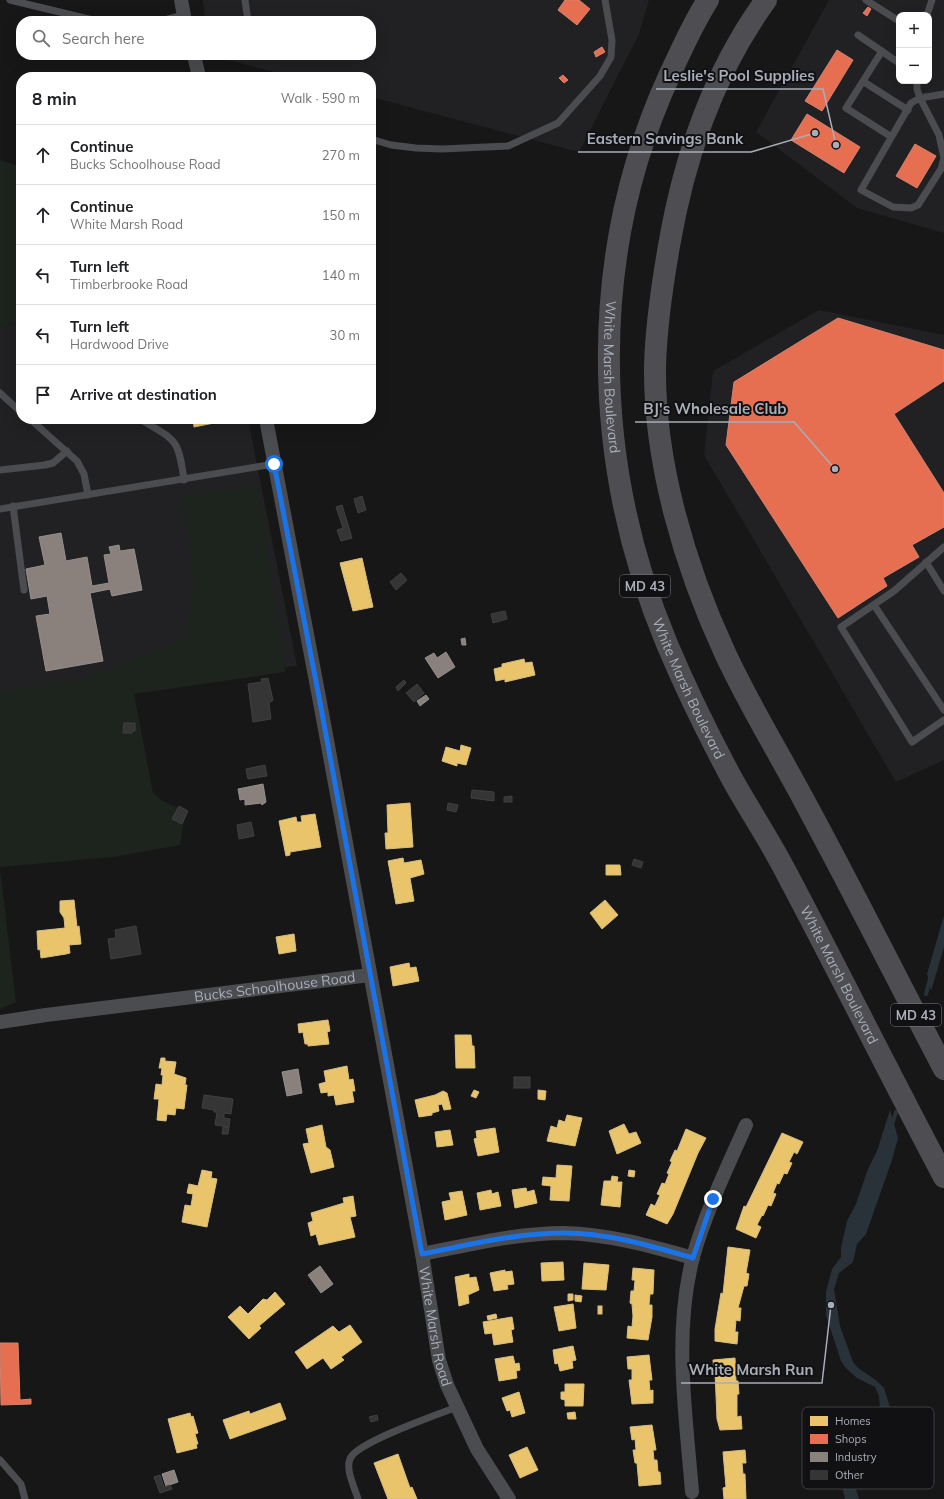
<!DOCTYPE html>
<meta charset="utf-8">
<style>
body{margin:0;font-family:Mulish,sans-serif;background:#f2f2f2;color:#202124}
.controls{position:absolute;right:12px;top:12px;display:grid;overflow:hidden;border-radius:8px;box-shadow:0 4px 16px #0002}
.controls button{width:36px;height:36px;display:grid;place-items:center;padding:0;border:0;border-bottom:1px solid #e0e0e0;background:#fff;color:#202124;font:20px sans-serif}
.stop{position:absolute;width:12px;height:12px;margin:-9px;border:3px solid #1a73e8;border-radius:50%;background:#fff}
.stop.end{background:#1a73e8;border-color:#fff;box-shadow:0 1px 4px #0008}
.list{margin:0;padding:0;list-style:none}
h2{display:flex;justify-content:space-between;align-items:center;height:52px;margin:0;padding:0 16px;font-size:17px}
h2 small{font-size:13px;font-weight:400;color:#757577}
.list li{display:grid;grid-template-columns:26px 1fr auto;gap:12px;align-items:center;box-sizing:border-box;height:60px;padding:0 16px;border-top:1px solid #e0e0e0}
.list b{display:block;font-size:15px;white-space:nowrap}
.list p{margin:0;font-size:13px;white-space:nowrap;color:#757577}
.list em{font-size:13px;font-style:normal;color:#757577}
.icon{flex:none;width:22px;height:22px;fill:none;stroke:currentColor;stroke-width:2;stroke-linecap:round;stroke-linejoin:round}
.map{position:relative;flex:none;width:944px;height:1499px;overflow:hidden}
.search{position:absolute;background:#fff;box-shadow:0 4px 16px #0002;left:16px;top:16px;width:360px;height:44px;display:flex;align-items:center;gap:10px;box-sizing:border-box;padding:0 14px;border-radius:16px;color:#757577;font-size:15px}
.panel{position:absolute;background:#fff;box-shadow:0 4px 16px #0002;left:16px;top:72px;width:360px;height:352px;border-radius:16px}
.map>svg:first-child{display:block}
.built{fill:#212123;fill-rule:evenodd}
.green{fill:#1d241e}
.water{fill:#2a3239}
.homes{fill:#e9c46a;stroke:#d6bd81}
.shops{fill:#e76f51;stroke:#d48270}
.industry{fill:#8a817c;stroke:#938e8e}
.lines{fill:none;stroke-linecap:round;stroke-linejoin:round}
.stream{stroke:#2a3239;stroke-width:4}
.building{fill:#353536;stroke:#3f4043}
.service{stroke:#4b4c50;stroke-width:7}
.minor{stroke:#4b4c50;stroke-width:14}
.trunk{stroke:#4e4e52;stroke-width:22}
.route{stroke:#1a73e8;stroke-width:5}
.labels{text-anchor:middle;stroke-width:4;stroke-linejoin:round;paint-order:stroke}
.shield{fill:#111113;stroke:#7b7e86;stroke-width:1}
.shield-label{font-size:13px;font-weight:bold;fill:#a8adb8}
.street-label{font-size:14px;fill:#a8adb8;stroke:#111113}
.key{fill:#111113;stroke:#3e4045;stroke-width:1}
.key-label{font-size:11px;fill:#a8adb8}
.leader{fill:none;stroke:#a8adb8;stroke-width:1.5}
.callout-dot{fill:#a8adb8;stroke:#111113;stroke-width:1.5}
.callout-label{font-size:15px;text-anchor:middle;font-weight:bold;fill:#a8adb8;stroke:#111113;stroke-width:4;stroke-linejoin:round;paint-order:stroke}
</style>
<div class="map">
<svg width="944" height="1499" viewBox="0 0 944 1499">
<rect width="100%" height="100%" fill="#171717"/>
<g class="built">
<polygon points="203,0 649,0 639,34 579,152 371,97 371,77 294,77 209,55 371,55 371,21 205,21"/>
<path d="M829,0H944V233L857,208L756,132ZM899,15H929V81H899Z"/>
<polygon points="819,310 944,335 944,760 896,782 704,455 713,371"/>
<polygon points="21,321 21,419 248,419 297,666 0,696 0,328"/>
</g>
<g class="green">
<polygon points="0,160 21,167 21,321 0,328"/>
<polygon points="258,487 285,672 134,694 153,793 163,801 185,811 180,845 113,857 0,867 0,691 82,680 184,640 194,583 183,496"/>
<polygon points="0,869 16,1002 0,1009"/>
</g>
<g class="water">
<polygon points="944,916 944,947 931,991 927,974"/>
<polygon points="890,1110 898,1138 892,1160 866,1234 857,1244 853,1262 839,1273 834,1289 840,1326 853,1362 858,1368 877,1381 884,1388 893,1417 892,1422 880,1439 854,1483 859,1499 845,1499 840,1477 843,1472 861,1455 862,1440 873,1429 879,1420 880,1408 879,1396 875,1387 857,1378 846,1368 841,1361 826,1315 826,1292 832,1269 841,1257 841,1248 847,1221 856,1204 868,1169 877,1151"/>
</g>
<g class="homes">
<polygon points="193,419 223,419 224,421 194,427"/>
<polygon points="362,558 373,607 353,611 340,563"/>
<polygon points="524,659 525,663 532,662 535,675 505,682 505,679 496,681 494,669 502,667 502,664"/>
<polygon points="461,745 471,748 466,765 457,763 457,766 442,761 446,747 460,751"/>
<polygon points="410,803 413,847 386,849 385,833 388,833 387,805"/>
<polygon points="315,814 321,847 290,852 290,855 286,856 279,821 296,817 297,822 302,822 301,816"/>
<polygon points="403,858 404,863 421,860 424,874 410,878 414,901 396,904 388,861"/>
<polygon points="606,865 620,865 621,875 606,875"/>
<polygon points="74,900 77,927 79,926 81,944 69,945 70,953 66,954 41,958 40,949 38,950 37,931 65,928 64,918 60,912 60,901"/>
<polygon points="605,900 618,915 602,929 590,913"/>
<polygon points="294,934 296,951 279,954 276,937"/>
<polygon points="409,963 410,968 416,967 419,981 393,986 390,967"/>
<polygon points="328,1020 330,1031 327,1032 329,1044 308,1046 308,1044 305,1044 303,1032 299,1033 298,1024"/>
<polygon points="455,1035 471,1035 472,1046 474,1046 475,1068 456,1068"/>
<polygon points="161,1058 165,1058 165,1061 176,1062 174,1074 186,1078 185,1085 187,1085 184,1109 176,1108 175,1115 167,1114 166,1121 157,1120 159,1099 154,1099 156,1084 162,1085 163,1075 161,1075 162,1068 159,1068"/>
<polygon points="347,1066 349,1080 353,1079 355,1091 352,1091 354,1102 336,1105 334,1095 328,1096 328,1092 321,1093 319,1084 326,1082 324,1071"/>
<polygon points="474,1090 479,1092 476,1098 471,1096"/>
<polygon points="538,1090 546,1091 545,1100 538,1099"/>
<polygon points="443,1091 447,1093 451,1109 444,1110 442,1104 438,1105 439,1111 432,1113 432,1115 419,1117 415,1100 435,1095"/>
<polygon points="567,1115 582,1118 575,1146 547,1141 551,1126 557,1128 559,1120 565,1122"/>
<polygon points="624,1124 629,1134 636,1132 641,1143 617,1154 609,1131"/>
<polygon points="322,1125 326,1147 330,1150 334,1167 311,1173 303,1144 309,1143 306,1129"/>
<polygon points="495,1128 499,1152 478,1156 474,1139 477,1138 476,1131"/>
<polygon points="686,1129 706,1138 698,1153 673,1214 667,1224 646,1215 651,1204 655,1206 660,1195 657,1194 662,1183 665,1184 669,1174 667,1173 672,1162 670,1161 675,1150 677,1151"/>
<polygon points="450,1130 453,1145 437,1147 435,1132"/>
<polygon points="782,1133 803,1142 797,1154 794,1152 789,1162 792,1163 787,1174 784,1173 779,1184 777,1183 773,1193 776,1194 771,1206 768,1205 763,1216 762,1215 757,1225 761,1227 756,1238 736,1229 744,1206 746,1207"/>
<polygon points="557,1165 572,1166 569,1201 550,1200 551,1186 542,1185 543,1177 556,1178"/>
<polygon points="202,1170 212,1172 211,1178 217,1179 207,1227 182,1222 185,1205 191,1206 193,1194 187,1193 189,1184 198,1186"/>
<polygon points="629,1170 635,1171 634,1177 628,1176"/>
<polygon points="612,1176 618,1177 617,1182 622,1182 620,1207 601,1205 604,1181 611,1181"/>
<polygon points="526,1188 527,1192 534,1190 537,1203 515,1208 512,1190"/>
<polygon points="491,1190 492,1194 498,1192 501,1206 480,1210 477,1193"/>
<polygon points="462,1191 467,1215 445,1220 442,1202 451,1200 449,1193"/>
<polygon points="353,1196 356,1216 350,1217 355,1237 319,1245 316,1234 311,1236 308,1223 313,1221 311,1213 344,1203 343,1198"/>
<polygon points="728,1247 750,1250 746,1273 749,1274 747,1286 744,1286 738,1308 741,1308 740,1321 736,1320 735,1332 738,1332 737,1344 715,1341 715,1329 721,1293 723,1294"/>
<polygon points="563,1262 564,1280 542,1281 541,1263"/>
<polygon points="584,1263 609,1265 606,1290 582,1289"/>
<polygon points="633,1268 654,1270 653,1294 650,1294 649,1305 652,1305 652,1317 648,1340 627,1338 628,1326 632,1327 633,1316 632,1304 630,1303 631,1291 634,1291 635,1280 632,1280"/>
<polygon points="505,1270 505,1272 512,1271 514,1284 507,1285 508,1289 494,1291 490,1273"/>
<polygon points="469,1274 469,1278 476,1277 479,1290 468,1295 469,1303 459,1306 455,1277"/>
<polygon points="275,1292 285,1304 259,1326 261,1328 249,1339 228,1317 240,1306 248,1314 263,1299 267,1300"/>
<polygon points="568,1294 573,1294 573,1300 568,1301"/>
<polygon points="575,1295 582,1296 581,1302 575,1301"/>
<polygon points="573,1304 576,1328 559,1331 554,1307"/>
<rect x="598" y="1306" width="4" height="8"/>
<polygon points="496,1314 497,1318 488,1320 487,1316"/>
<polygon points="512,1317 514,1329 511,1330 513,1342 494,1345 492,1333 485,1334 483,1322"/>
<polygon points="350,1325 362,1342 341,1357 344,1360 331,1369 323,1358 307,1369 295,1352 333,1326 339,1332"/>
<polygon points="573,1346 576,1360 572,1361 573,1368 560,1371 558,1363 555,1364 553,1350"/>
<polygon points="649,1355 652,1380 649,1380 650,1391 653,1390 653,1403 632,1404 629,1380 632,1380 632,1369 628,1369 627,1357"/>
<polygon points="513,1356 515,1364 519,1363 520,1370 516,1371 517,1378 499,1381 495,1359"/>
<polygon points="735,1358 736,1381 738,1381 739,1394 737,1394 737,1417 741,1416 742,1429 720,1430 717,1419 715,1372 714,1372 713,1360"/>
<polygon points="565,1384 584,1384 583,1406 565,1406 565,1400 561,1399 561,1392 565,1392"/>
<polygon points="519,1392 525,1413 512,1417 510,1410 507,1411 502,1398"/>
<polygon points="280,1403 286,1419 230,1439 223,1420 249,1411 250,1414"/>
<polygon points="575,1412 576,1419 568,1419 567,1413"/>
<polygon points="190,1413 191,1417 193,1416 198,1433 195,1434 198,1444 196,1444 197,1448 177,1453 168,1419"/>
<polygon points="652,1425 656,1450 653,1450 654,1460 657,1460 658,1472 660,1472 661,1484 639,1486 637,1463 635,1463 633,1450 636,1450 635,1439 632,1440 630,1427"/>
<polygon points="527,1447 538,1470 520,1478 509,1455"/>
<polygon points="745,1450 746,1463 742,1463 743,1474 745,1474 746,1499 724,1499 723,1488 726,1487 723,1452"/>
<polygon points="398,1454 410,1488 412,1487 417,1499 388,1499 374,1463"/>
</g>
<g class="shops">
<polygon points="565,0 579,0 590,9 577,25 558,10"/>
<polygon points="868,7 871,9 867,16 863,13"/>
<polygon points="602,47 605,52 596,57 594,52"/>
<polygon points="837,50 853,60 822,111 805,101"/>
<polygon points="563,75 568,80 564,83 559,78"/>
<polygon points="807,114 860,147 844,173 791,140"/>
<polygon points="915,144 936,156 917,188 896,176"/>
<polygon points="838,318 944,350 944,381 894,414 944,493 944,527 912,545 919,557 883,578 887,586 838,618 726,445 734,382"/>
<polygon points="0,1343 18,1343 20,1400 31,1399 31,1404 1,1405"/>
</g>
<g class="industry">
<polygon points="61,533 66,561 87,557 92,586 109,583 104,555 111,554 109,547 119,545 120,551 134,549 142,590 112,596 110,589 90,593 103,661 46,671 36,616 50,614 47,596 31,599 26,569 45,565 39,537"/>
<polygon points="465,638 466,645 462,645 461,639"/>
<polygon points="446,652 455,667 438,678 425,658 434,653 437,658"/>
<polygon points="426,695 429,699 420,706 417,701"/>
<polygon points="263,784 266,802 262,805 261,803 245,805 245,799 240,800 238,789"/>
<polygon points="298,1069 302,1093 287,1096 282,1072"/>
<polygon points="320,1266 333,1284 321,1293 308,1275"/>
<polygon points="174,1470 178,1482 166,1486 162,1474"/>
</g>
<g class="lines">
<g class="stream">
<polyline points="926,994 930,979"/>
<polyline points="892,1125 896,1112"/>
</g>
</g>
<g class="building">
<polygon points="362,496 366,510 358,513 354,499"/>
<polygon points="342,505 352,538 341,541 337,530 343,528 336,507"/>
<polygon points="401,573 407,580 396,590 390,582"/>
<polygon points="505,611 507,619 493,623 491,614"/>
<polygon points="268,678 273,700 269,703 271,719 253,722 248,684 262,682 261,679"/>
<polygon points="404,680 406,683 398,691 396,687"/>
<polygon points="417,684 424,693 414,702 406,693"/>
<polygon points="124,723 135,723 135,731 132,731 132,733 123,733"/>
<polygon points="265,765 267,776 248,779 246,769"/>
<polygon points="472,790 494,792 494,801 471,798"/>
<polygon points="512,796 512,802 504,802 504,797"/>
<polygon points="448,803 458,805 456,812 447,810"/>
<polygon points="179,806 188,811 182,824 172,819"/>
<polygon points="251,822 254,836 239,839 237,825"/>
<polygon points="634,859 643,862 641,868 632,865"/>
<polygon points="136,926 141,954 111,959 108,939 116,938 115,930"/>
<rect x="514" y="1077" width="16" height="11"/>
<polygon points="204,1095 233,1099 231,1114 224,1113 224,1118 230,1119 229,1127 215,1125 217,1112 214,1112 214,1110 202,1108"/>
<polygon points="223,1127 229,1127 228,1134 222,1134"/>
<polygon points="377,1415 378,1420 371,1422 369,1417"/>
<polygon points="160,1475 164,1487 170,1485 172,1489 160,1493 154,1477"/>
</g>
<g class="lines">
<g class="service">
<polyline points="10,0 97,21"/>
<polyline points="245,0 248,21"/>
<polyline points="866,0 899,21"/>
<polyline points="927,15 932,0"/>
<polyline points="161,21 183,15"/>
<polyline points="858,35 899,63"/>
<polyline points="882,51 846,108 890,136"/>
<polyline points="917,81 917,89 920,98 939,135 944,158 941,169 918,205 911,208 893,207 861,190 911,103 920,98 944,94"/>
<polyline points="864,82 908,110"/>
<polyline points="371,139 391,145 416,148 442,149 508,146 558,123 600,76 611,57 612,40 605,0"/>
<polyline points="0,393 21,412"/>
<polyline points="30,419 77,461 84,474 88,495"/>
<path d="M140,419C176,441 178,437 184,480"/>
<polyline points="0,470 45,465 53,463 67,451"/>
<polyline points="13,506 24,590"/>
<polyline points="0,509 274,464"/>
<polyline points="944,547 894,591 841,627 912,742 944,720"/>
<polyline points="926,562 944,591"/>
<polyline points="874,605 944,710"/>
<polyline points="0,1460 21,1484 25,1499"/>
<path d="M358,1499C355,1488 344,1468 351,1457C361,1441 436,1415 457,1407"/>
</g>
<g class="minor">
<polyline points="181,0 185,21"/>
<polyline points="194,55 199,77"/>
<path id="s1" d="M266,419L319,697L422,1254L439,1360L447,1385L477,1449L509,1499"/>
<path id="s2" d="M0,1022L46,1015L370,975"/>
<path d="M422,1254C469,1245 516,1233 564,1233C608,1234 651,1246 693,1258"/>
<path d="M692,1492C686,1415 673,1334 693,1257C706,1211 727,1168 746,1125"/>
</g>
<g class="trunk">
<path id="s3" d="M708,0C693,23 682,49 670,74C587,254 591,462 667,644C686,689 708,734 731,777C749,810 771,842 788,876C841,976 891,1077 944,1177"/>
<path d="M766,0C713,73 684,158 669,246C662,286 656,326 655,367C654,462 685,567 725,653C749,705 780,755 807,806C854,893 898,981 944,1069"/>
</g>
</g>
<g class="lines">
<path class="route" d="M274,464L319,697L422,1254C469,1245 516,1233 564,1233C608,1233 651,1246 693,1258L713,1199"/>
</g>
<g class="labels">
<g class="shield">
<rect x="620" y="575" width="50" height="22" rx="3"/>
<rect x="891" y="1004" width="50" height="22" rx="3"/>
</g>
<g class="shield-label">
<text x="645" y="591">MD 43</text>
<text x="916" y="1020">MD 43</text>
</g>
<g class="street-label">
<text dy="5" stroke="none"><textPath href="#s3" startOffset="395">White Marsh Boulevard</textPath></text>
<text dy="5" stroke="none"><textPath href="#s3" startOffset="719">White Marsh Boulevard</textPath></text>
<text dy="5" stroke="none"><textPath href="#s3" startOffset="1043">White Marsh Boulevard</textPath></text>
<text dy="5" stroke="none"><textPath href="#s2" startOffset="277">Bucks Schoolhouse Road</textPath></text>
<text dy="5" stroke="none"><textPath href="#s1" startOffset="923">White Marsh Road</textPath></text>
</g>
</g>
<rect x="802" y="1407" width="132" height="82" rx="6" class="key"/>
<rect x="810" y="1416" width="18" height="10" fill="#e9c46a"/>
<rect x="810" y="1434" width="18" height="10" fill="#e76f51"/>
<rect x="810" y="1452" width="18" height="10" fill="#8a817c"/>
<rect x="810" y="1470" width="18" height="10" fill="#353536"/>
<g class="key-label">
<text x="835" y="1425">Homes</text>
<text x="835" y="1443">Shops</text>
<text x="835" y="1461">Industry</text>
<text x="835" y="1479">Other</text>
</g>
<path class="leader" d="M836 145L823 89H656M815 133L751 152H578M835 469L794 422H635M831 1305L822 1383H681"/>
<g class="callout-dot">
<circle cx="836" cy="145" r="4"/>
<circle cx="815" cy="133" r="4"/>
<circle cx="835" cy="469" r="4"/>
<circle cx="831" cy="1305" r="4"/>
</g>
<g class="callout-label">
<text x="739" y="81">Leslie's Pool Supplies</text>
<text x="665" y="144">Eastern Savings Bank</text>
<text x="715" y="414">BJ's Wholesale Club</text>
<text x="751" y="1375">White Marsh Run</text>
</g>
</svg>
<div class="controls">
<button>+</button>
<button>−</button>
</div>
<div class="stop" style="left:274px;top:464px"></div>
<div class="stop end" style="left:713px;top:1199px"></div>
<div class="search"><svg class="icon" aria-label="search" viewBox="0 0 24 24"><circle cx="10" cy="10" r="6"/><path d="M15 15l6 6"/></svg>Search here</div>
<section class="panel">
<h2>8 min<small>Walk · 590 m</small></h2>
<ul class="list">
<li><svg class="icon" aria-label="ahead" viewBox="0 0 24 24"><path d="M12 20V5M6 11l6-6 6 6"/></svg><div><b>Continue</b><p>Bucks Schoolhouse Road</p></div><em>270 m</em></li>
<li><svg class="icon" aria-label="ahead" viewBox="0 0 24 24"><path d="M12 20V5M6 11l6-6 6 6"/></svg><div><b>Continue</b><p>White Marsh Road</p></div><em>150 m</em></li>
<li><svg class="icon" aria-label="left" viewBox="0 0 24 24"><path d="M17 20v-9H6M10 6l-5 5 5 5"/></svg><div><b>Turn left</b><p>Timberbrooke Road</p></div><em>140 m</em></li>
<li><svg class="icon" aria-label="left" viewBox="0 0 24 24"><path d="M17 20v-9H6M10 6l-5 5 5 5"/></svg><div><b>Turn left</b><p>Hardwood Drive</p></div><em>30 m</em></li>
<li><svg class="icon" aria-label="arrive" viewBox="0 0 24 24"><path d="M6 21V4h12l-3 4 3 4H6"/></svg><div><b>Arrive at destination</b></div></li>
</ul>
</section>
</div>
